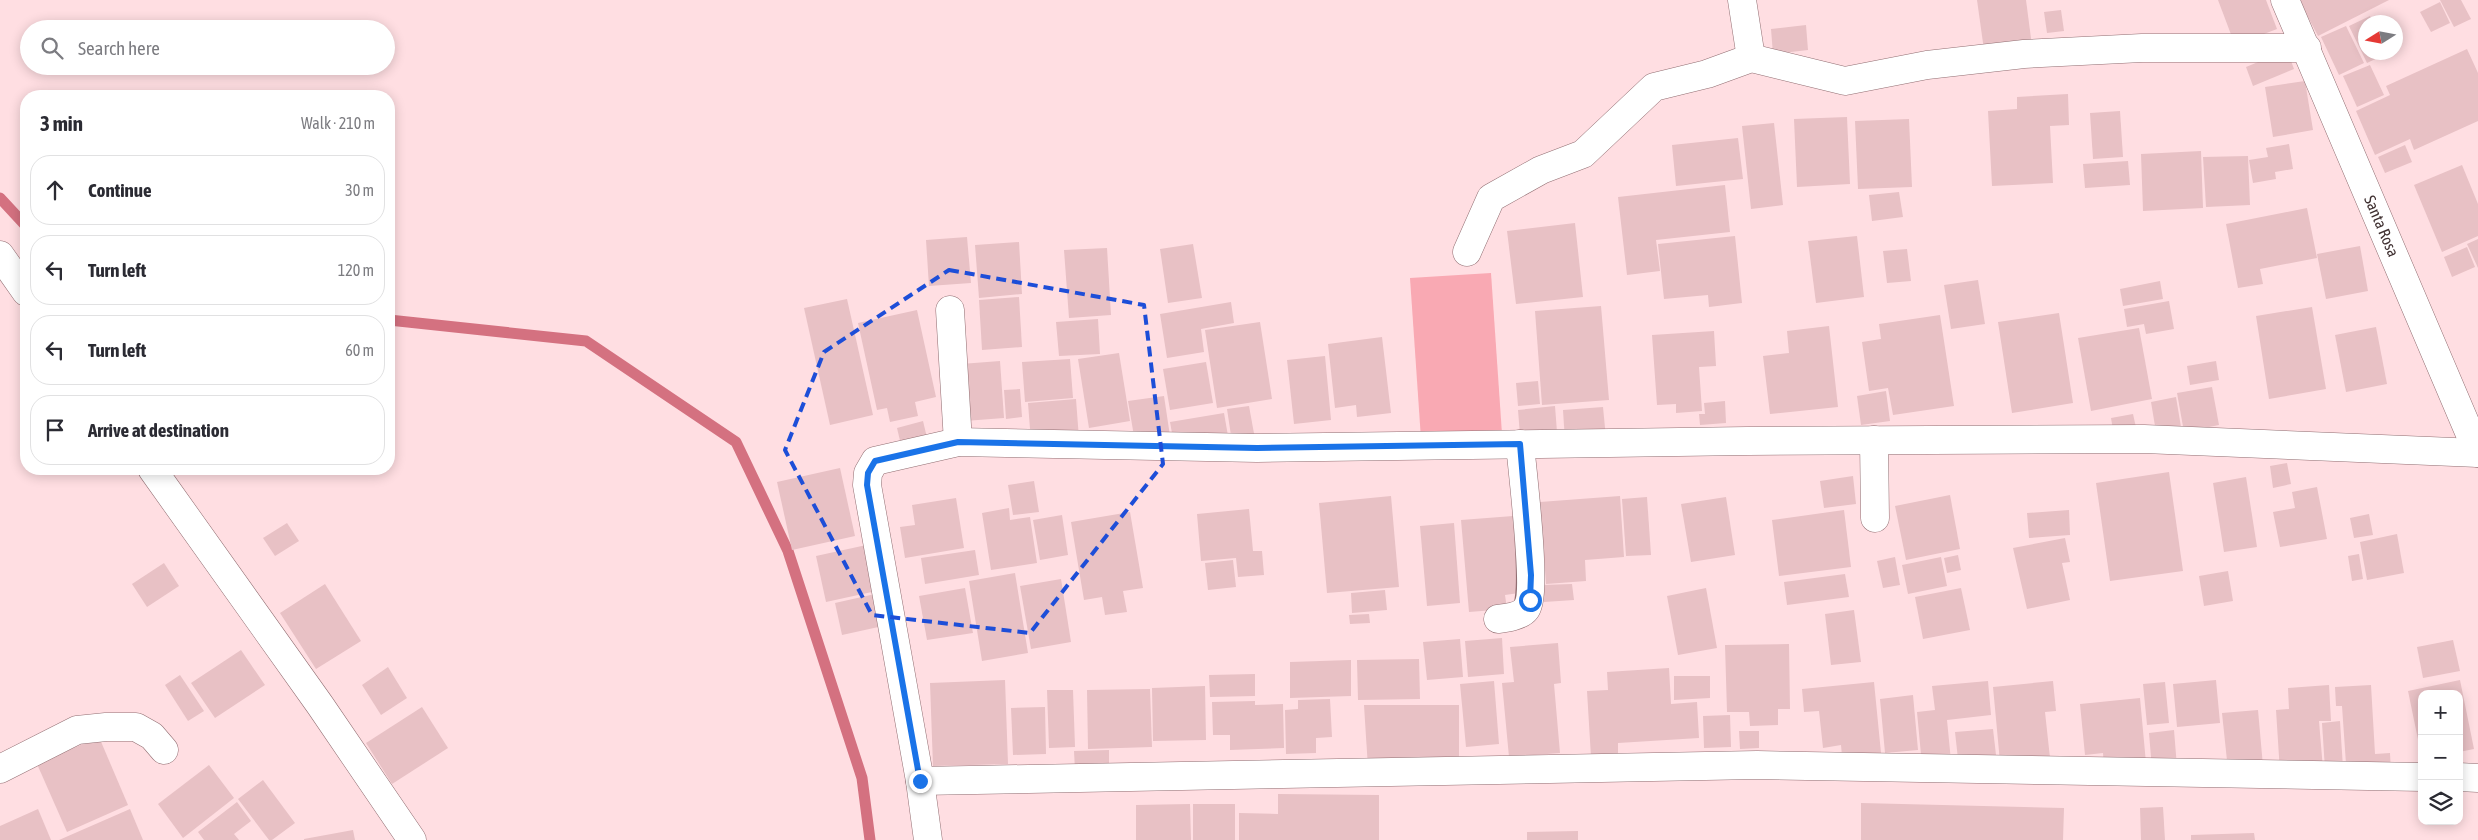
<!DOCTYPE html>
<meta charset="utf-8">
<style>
body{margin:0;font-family:"Asap Condensed",sans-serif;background:#f2f2f3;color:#2b2b33}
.controls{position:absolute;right:15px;bottom:15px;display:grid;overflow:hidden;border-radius:10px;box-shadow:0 2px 12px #0003}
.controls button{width:45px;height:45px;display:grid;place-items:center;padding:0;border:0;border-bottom:1px solid #e1e1e2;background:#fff;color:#2b2b33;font:25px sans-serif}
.compass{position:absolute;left:2358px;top:15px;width:45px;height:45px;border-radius:50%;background:#fff;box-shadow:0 2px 12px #0003;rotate:259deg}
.stop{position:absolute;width:15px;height:15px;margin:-11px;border:4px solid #1a73e8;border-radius:50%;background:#fff}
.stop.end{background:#1a73e8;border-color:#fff;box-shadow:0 1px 5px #0008}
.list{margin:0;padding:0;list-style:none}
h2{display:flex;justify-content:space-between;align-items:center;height:65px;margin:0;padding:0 20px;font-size:21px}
h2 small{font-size:16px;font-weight:400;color:#7c7c81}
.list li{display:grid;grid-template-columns:32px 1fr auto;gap:15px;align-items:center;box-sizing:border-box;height:70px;margin:0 10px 10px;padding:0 10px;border:1px solid #e1e1e2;border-radius:20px}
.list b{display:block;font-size:19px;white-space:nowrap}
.list em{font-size:16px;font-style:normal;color:#7c7c81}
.icon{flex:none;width:28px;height:28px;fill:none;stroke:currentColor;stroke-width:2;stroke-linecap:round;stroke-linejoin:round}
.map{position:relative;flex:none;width:2478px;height:840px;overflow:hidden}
.search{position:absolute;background:#fff;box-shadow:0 2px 12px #0003;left:20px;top:20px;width:375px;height:55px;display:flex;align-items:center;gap:12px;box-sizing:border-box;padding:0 18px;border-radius:28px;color:#7c7c81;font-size:19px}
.panel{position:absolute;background:#fff;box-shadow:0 2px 12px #0003;left:20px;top:90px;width:375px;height:385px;border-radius:20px}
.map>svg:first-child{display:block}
.green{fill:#f9a9b3}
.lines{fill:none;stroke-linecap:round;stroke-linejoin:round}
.stream{stroke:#d47180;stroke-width:11}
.building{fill:#e8c1c5}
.minor-casing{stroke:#916e72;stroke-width:29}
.minor{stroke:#fff;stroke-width:28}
.route{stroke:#1a73e8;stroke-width:6}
.marked{fill:none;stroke:#1d4ed8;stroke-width:4;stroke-dasharray:10 6;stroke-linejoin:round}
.labels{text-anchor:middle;stroke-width:5;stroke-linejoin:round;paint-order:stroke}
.street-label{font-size:16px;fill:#403132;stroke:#fff}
</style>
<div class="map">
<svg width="2478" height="840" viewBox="0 0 2478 840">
<rect width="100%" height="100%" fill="#ffdee2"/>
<polygon class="green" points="1491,273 1502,434 1421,439 1410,278"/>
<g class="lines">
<g class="stream">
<polyline points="0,198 26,226"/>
<polyline points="389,320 586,341 736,442 788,551 862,778 870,840"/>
</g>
</g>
<g class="building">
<polygon points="1977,0 2026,0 2032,46 1984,50"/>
<polygon points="2218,0 2266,0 2277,29 2235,45"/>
<polygon points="2299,0 2389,0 2318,36"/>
<polygon points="2440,0 2461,0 2471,19 2454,27"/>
<polygon points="2440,2 2450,23 2431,32 2420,12"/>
<polygon points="2061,10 2064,31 2047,33 2044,12"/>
<polygon points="2370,16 2373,22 2366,22 2366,52 2390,52 2367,63 2349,26"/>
<polygon points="1806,25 1808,50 1773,54 1771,29"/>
<polygon points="2346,26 2364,63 2339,75 2321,37"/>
<polygon points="2467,49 2478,73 2478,121 2414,150 2410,139 2375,155 2356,111 2390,95 2386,86"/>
<polygon points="2287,50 2294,69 2253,86 2246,67"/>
<polygon points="2370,65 2384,95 2357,107 2343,76"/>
<polygon points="2305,81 2313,130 2273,137 2265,87"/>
<polygon points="2068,94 2069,125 2050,126 2053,183 1992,186 1988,111 2017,109 2017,97"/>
<polygon points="2120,111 2123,157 2093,159 2090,113"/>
<polygon points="1847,117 1850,184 1797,187 1794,119"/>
<polygon points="1909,119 1912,187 1858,189 1855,121"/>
<polygon points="1774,123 1783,205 1751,209 1742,126"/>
<polygon points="1738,138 1743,179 1676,186 1672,145"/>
<polygon points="2289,144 2293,169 2275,172 2276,179 2253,183 2249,160 2268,157 2266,148"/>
<polygon points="2405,145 2412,162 2385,173 2378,157"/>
<polygon points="2201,151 2203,208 2143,211 2141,154"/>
<polygon points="2248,156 2250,205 2206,207 2203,157"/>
<polygon points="2128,161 2130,185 2085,188 2083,164"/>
<polygon points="2462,165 2478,204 2478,236 2442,252 2414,185"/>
<polygon points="1725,185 1730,232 1656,240 1660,271 1627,275 1618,197"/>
<polygon points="1899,192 1903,217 1872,221 1869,195"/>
<polygon points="2307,208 2317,258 2260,269 2263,284 2238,288 2226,224"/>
<polygon points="1575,223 1583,297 1516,304 1507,231"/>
<polygon points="1735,236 1742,303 1709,307 1708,295 1664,299 1658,244"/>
<polygon points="1857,236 1864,297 1816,303 1808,241"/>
<polygon points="967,237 971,283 929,286 926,240"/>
<polygon points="2478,239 2478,268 2467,244"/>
<polygon points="1019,242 1022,294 979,298 975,245"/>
<polygon points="1193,244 1202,298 1168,303 1160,249"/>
<polygon points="2360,246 2368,291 2326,299 2317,254"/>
<polygon points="2467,247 2475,267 2452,277 2444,257"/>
<polygon points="1107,248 1111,315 1069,318 1064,250"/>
<polygon points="1907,249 1911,281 1887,283 1883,251"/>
<polygon points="1978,280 1985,324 1951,329 1944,285"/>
<polygon points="2160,281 2163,299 2123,306 2120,289"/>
<polygon points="1019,297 1022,347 982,350 979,300"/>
<polygon points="847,299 873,415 830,425 804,308"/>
<polygon points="2169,301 2174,329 2146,334 2144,324 2127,327 2124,309"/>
<polygon points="1231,302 1234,323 1201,329 1204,352 1167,358 1160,314"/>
<polygon points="1601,306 1609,400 1542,405 1535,311"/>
<polygon points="2312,307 2326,389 2269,399 2256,316"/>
<polygon points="917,310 936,397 915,402 918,416 890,422 887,408 877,410 858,323"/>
<polygon points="2059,313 2073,403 2012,413 1998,322"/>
<polygon points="1940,315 1954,406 1893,415 1888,388 1869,391 1862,342 1881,339 1879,324"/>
<polygon points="1098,319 1100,354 1059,356 1056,322"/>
<polygon points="1260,322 1272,399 1217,408 1205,330"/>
<polygon points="1829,326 1838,407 1770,414 1763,356 1789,353 1787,331"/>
<polygon points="2376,327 2387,384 2346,392 2335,335"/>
<polygon points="2139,328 2152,399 2091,411 2078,338"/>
<polygon points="1714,331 1716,366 1699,367 1702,411 1676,413 1676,404 1657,405 1652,335"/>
<polygon points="1382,337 1391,413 1357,417 1356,405 1335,408 1328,344"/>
<polygon points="1119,353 1130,421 1089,428 1078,359"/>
<polygon points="1325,356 1331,420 1294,424 1287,360"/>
<polygon points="1070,359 1073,398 1025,402 1022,362"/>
<polygon points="1000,361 1004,418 965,421 961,364"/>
<polygon points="2216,361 2219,380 2190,385 2187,366"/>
<polygon points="1206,362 1213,403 1170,410 1163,369"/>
<polygon points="1538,381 1540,404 1518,406 1516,383"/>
<polygon points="2212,387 2219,425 2184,432 2177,393"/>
<polygon points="1020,389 1022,417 1006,419 1004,390"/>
<polygon points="1886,391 1890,421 1861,425 1857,396"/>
<polygon points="1164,396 1170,436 1135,442 1128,401"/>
<polygon points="2176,397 2181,427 2156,432 2151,402"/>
<polygon points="1076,399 1079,439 1031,442 1028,403"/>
<polygon points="1725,401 1726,423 1700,425 1699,414 1705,414 1704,403"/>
<polygon points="1249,406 1255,439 1232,442 1227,409"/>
<polygon points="1555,406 1557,432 1520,435 1518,410"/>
<polygon points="1603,407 1606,438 1565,441 1563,410"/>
<polygon points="1224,413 1228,436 1174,444 1170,422"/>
<polygon points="2133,414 2137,432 2114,436 2111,418"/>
<polygon points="923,421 929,446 902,449 897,428"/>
<polygon points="2287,463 2291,484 2273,488 2270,466"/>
<polygon points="840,468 855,536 792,550 777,482"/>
<polygon points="2169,472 2183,571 2110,581 2096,483"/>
<polygon points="1853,476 1856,504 1824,508 1820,481"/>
<polygon points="2246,477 2257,547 2224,552 2213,483"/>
<polygon points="1034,481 1039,512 1013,515 1008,485"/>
<polygon points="2317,487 2327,539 2280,547 2273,512 2295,508 2292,492"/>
<polygon points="1950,495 1960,549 1906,560 1895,506"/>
<polygon points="1391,496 1399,587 1327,593 1319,503"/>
<polygon points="1620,496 1624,557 1585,560 1586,581 1546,584 1540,502"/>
<polygon points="1647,497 1651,555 1626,556 1622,499"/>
<polygon points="1726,497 1735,555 1691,562 1681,504"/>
<polygon points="956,498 964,548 905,558 900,527 915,525 912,505"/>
<polygon points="1009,508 1010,520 1030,517 1037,563 991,570 982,513"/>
<polygon points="1249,509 1253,551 1262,551 1264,575 1238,577 1236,558 1201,561 1197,514"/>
<polygon points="1844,510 1851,567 1779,576 1772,520"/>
<polygon points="2069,510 2070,535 2029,538 2027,513"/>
<polygon points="1130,512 1143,588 1123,591 1127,612 1105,615 1102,597 1084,600 1071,522"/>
<polygon points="2369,514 2373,535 2354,538 2350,518"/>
<polygon points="1062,515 1068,555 1040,560 1033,520"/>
<polygon points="1513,516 1519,593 1505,595 1507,609 1469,612 1461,520"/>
<polygon points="287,523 299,541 275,556 263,538"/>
<polygon points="1454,523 1460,603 1427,606 1420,526"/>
<polygon points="2397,534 2404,573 2367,580 2360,542"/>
<polygon points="2065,538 2070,562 2062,563 2070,600 2027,609 2013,548"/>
<polygon points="871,544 881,590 826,602 816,556"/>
<polygon points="975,550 979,575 925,584 921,558"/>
<polygon points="2359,554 2363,579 2352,581 2348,556"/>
<polygon points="1958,555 1961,570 1947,573 1944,558"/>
<polygon points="1895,557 1900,585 1883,588 1877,561"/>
<polygon points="1941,557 1947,586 1908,594 1902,565"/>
<polygon points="1233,560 1236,587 1208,590 1205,563"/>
<polygon points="164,563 179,586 147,607 132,584"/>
<polygon points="2228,571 2233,601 2204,606 2199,576"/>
<polygon points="1015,573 1028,653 982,661 969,581"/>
<polygon points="1845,574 1849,597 1787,605 1784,582"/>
<polygon points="1061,579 1071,642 1031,649 1020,586"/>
<polygon points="325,584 361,641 316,669 280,613"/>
<polygon points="1572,584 1574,600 1544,602 1542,585"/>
<polygon points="965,588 973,633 927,640 919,596"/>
<polygon points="1706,588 1717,648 1678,655 1667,596"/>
<polygon points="1961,588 1970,630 1923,639 1915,597"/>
<polygon points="1385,590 1387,610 1352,613 1351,593"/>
<polygon points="875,594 883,626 842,635 835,603"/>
<polygon points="1854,610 1861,662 1831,665 1825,614"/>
<polygon points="1369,614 1370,623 1350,624 1349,615"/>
<polygon points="1502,638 1504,674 1468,677 1465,641"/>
<polygon points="1460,639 1463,677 1427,680 1423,642"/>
<polygon points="2453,640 2460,671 2423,678 2417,647"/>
<polygon points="1558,643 1561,683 1554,684 1560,753 1509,757 1502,683 1514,682 1510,647"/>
<polygon points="1789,644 1790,709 1778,709 1778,725 1750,726 1749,712 1727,712 1725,645"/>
<polygon points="241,650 265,685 215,718 191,683"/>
<polygon points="1419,659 1420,699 1358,700 1357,660"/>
<polygon points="1351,660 1351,696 1290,698 1290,662"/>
<polygon points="388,667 407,698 381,715 362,685"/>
<polygon points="1669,668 1671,704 1697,702 1699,738 1618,743 1618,755 1591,757 1587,691 1608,690 1607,672"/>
<polygon points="1255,674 1255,696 1210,697 1209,675"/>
<polygon points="180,675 204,711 188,721 165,685"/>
<polygon points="1674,676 1710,676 1710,698 1674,700"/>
<polygon points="1005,680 1008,764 933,766 930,683"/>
<polygon points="2216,680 2220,723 2177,727 2173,684"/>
<polygon points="2460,680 2474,749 2459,752 2459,694 2422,694 2421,754 2408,691"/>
<polygon points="1494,681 1499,744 1466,747 1460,684"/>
<polygon points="1988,681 1991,715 1947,720 1951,761 1922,765 1917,712 1935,710 1932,686"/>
<polygon points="2053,681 2056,711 2045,712 2050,758 2000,762 1993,687"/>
<polygon points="1874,682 1881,753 1842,756 1841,745 1823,748 1819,711 1804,712 1802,689"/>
<polygon points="2165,682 2169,723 2147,725 2143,684"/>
<polygon points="2329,685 2331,721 2319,721 2323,769 2280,772 2276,710 2289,709 2288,688"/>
<polygon points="2371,685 2375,754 2390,753 2391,773 2346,764 2342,706 2336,706 2335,687"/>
<polygon points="1205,686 1206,740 1153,741 1152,688"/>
<polygon points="1150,689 1152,747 1088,749 1087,690"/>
<polygon points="1047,690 1073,690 1075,747 1049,748"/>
<polygon points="1913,695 1918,750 1885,753 1880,699"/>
<polygon points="2140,698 2146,763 2104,767 2103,753 2085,755 2080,704"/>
<polygon points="1330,699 1332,737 1316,738 1316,753 1286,754 1285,710 1298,709 1298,700"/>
<polygon points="1255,701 1255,705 1283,704 1284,748 1230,750 1230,735 1213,735 1212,702"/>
<polygon points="1364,705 1459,705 1459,767 1368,768"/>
<polygon points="422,707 448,748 392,784 366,743"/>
<polygon points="1045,707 1046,754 1013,755 1011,708"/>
<polygon points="2258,710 2263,766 2228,770 2222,713"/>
<polygon points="1730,715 1731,747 1704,748 1703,716"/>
<polygon points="2340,721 2343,768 2325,769 2322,723"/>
<polygon points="1993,729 1996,755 1958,759 1955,732"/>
<polygon points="2174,730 2177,767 2152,769 2149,733"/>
<polygon points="1739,731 1759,731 1759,748 1740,749"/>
<polygon points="99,737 128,805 67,832 37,764"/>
<polygon points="1109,750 1109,769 1075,770 1074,751"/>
<polygon points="209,765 234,798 183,838 158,804"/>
<polygon points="263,780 295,823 272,840 269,840 238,799"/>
<polygon points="1278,794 1379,795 1379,840 1239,840 1239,813 1278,814"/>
<polygon points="237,802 251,821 234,834 239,840 204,840 198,832"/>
<polygon points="1861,803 2064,808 2063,840 1861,840"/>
<polygon points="1190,804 1191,840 1136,840 1136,805"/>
<rect x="1193" y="804" width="42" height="36"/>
<polygon points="2163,807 2165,840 2141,840 2140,808"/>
<polygon points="38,809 51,840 0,840 0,826"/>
<polygon points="130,809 143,840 59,840"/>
<polygon points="353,830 355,840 304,840 304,839"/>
<polygon points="1578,831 1578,840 1527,840 1527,832"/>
<polygon points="2254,833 2255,840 2191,840 2191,835"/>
</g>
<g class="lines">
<defs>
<g id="minor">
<polyline points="1742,0 1751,58"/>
<polyline points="2285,0 2478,453"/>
<polyline points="1467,252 1491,198 1541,170 1583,154 1654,87 1707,74 1751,58 1845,81 1927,65 2024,54 2142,48 2307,48"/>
<polyline points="0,255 26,292"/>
<polyline points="950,310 958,442"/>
<polyline points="1874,440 1875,518"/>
<polyline points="152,469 320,705 412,840"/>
<path d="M1498,619C1506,618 1521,616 1526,609C1538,594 1522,469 1520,444"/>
<polyline points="0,769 77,730 106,727 136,727 152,736 164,750"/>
<polyline points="2459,777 2478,778"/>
<polyline points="920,781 1757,765 2422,777"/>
<polyline points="928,840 920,781 867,485 868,473 875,461 958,442 1257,448 1747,441 2144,439 2478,453"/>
</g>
</defs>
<use href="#minor" class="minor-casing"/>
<use href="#minor" class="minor"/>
</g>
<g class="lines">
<polyline class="route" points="920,781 867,485 868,473 875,461 958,442 1257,448 1520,444 1531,575 1530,600"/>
</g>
<path class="marked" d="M949,270L1144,305L1163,464L1030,633L872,615L785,450L824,352Z"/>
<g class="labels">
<g class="street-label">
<text transform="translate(2382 226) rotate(67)" y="6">Santa Rosa</text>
</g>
</g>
</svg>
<div class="controls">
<button>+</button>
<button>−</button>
<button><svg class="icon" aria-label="layers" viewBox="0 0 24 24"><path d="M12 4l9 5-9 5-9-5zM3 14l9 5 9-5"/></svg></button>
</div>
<svg class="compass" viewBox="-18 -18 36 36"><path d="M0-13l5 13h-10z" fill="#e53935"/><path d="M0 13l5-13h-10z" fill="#7c7c81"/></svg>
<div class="stop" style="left:1530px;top:600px"></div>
<div class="stop end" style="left:920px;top:781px"></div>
<div class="search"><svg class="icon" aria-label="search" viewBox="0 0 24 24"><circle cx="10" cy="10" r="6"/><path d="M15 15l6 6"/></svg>Search here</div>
<section class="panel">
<h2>3 min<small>Walk · 210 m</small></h2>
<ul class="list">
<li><svg class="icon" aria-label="ahead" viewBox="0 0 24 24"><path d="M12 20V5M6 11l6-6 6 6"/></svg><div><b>Continue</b></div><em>30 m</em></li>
<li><svg class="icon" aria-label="left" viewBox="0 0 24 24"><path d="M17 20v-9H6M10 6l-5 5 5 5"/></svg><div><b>Turn left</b></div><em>120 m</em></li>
<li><svg class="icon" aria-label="left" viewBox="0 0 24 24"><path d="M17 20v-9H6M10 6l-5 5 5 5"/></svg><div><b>Turn left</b></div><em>60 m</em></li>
<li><svg class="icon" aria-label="arrive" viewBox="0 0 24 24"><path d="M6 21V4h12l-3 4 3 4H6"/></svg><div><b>Arrive at destination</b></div></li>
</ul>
</section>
</div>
